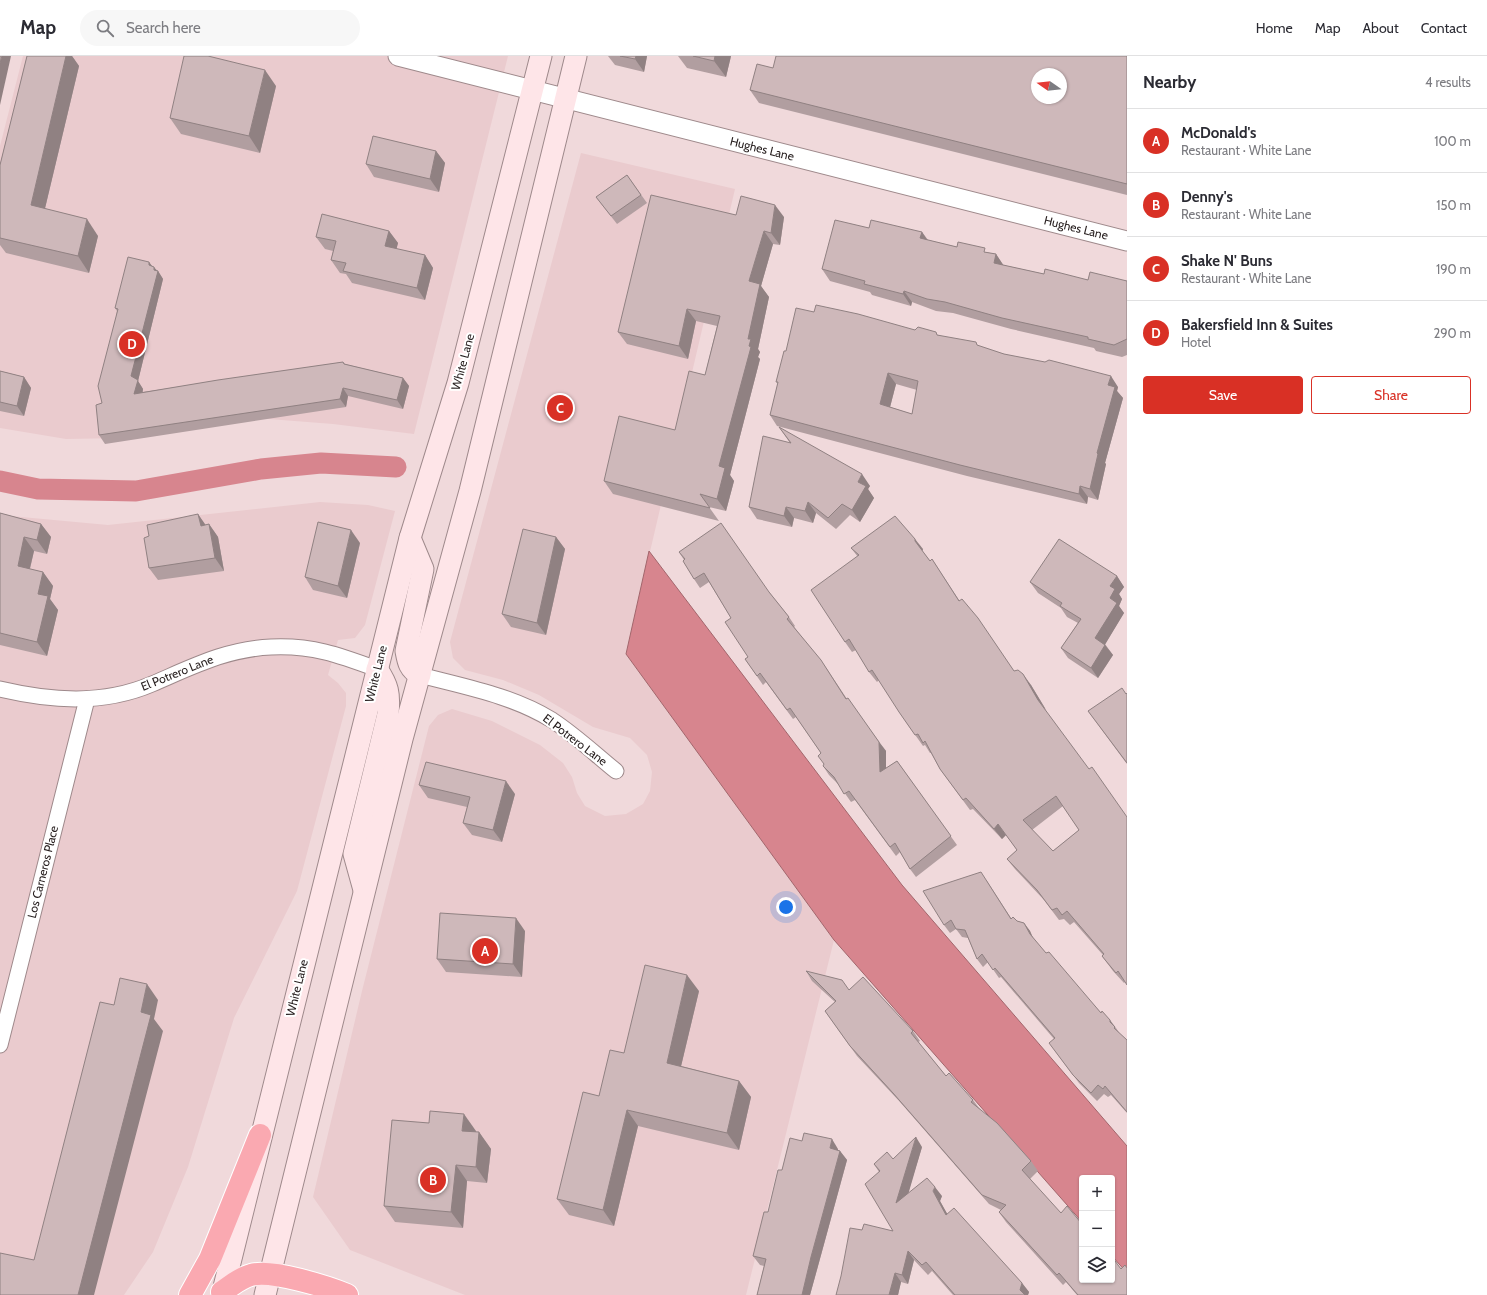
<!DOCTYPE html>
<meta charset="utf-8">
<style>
body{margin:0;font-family:Cabin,sans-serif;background:#f7f7f7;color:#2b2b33}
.controls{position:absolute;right:12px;bottom:12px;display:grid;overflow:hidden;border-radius:4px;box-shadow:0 1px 3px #0004}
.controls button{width:36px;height:36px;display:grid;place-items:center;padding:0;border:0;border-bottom:1px solid #e1e1e2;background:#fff;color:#2b2b33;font:20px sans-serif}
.compass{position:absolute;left:1031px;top:12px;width:36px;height:36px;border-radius:50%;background:#fff;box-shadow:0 1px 3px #0004;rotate:284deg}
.you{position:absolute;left:786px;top:851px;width:14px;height:14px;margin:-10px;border:3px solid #fff;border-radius:50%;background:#1a73e8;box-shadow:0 0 0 6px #1a73e833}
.badge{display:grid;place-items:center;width:26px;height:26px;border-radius:50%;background:#d93025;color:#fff;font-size:13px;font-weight:700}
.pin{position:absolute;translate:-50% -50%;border:2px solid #fff;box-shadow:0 1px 4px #0006}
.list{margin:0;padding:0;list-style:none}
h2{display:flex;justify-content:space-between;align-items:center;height:52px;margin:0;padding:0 16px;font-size:17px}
h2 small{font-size:13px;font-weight:400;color:#7c7c81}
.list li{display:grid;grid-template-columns:26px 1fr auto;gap:12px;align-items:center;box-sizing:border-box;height:64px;padding:0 16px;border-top:1px solid #e1e1e2}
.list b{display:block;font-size:15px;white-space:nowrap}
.list p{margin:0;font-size:13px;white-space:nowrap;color:#7c7c81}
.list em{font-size:13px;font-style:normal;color:#7c7c81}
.actions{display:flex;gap:8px;padding:12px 16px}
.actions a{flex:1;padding:9px 0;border:1px solid #d93025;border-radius:4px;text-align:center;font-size:14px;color:#d93025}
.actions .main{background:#d93025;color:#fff}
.icon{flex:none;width:22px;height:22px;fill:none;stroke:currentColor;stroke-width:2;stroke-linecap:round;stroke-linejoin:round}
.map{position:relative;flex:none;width:1127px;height:1239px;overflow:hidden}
header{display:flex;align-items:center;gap:24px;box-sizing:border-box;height:56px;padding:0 20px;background:#fff;border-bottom:1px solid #e1e1e2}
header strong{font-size:19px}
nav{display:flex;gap:22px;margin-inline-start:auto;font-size:14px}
.search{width:280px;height:36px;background:#f7f7f7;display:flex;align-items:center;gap:10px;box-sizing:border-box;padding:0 14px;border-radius:22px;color:#7c7c81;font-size:15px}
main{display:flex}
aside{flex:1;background:#fff}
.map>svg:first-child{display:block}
.built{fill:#eacbce}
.water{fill:#d7858e;stroke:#a2666c}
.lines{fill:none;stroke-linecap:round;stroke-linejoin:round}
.canal{stroke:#d7858e;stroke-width:21}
.minor-casing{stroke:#9e898b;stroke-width:17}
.tertiary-casing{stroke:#9e898b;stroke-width:21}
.secondary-casing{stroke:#9e898b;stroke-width:23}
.motorway-casing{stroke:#fff;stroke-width:24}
.minor{stroke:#fff;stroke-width:15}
.tertiary{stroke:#fff;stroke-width:19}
.secondary{stroke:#fee5e8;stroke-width:21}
.motorway{stroke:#faa9b1;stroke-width:22}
.wall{fill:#b19ea0;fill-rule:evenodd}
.shaded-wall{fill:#908182}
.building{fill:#ceb8ba;stroke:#908182;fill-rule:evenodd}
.labels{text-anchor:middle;stroke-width:4;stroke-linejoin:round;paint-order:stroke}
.street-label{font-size:12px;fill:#251d1d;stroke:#fff}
</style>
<header>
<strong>Map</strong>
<div class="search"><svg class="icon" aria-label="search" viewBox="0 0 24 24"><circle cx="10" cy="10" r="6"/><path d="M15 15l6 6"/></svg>Search here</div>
<nav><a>Home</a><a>Map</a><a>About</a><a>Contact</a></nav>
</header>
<main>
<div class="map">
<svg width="1127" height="1239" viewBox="0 0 1127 1239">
<rect width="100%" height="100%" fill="#f0d9db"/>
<g class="built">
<polygon points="23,0 508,0 414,378 333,368 256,362 123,382 66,383 0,372 0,90"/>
<polygon points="581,97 735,133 626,598 834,884 746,1239 465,1239 350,1194 313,1141 362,935 429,670 438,659 452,653 492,665 540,689 563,707 572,721 577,737 585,750 605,760 626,758 643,748 650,735 652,716 647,699 630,682 593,671 539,639 503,624 465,614 453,602 450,586"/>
<polygon points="320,446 368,449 395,455 365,569 355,582 338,584 328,619 338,627 346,637 346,650 297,835 234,962 188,1111 153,1196 124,1239 0,1239 0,459 108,469"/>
</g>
<polygon class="water" points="649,495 902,829 1127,1090 1127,1217 1112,1200 1112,1122 1082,1122 1082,1166 834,884 626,598"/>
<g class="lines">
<polyline class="canal" points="0,425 38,433 136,435 261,413 321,407 396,411"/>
<defs>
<g id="minor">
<path d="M420,619C465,631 511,639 552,664C575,679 595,698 616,715"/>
<path d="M0,633C51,645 103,649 152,628C192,611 226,593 271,591C312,589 339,599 377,613"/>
<polyline points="0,989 87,643"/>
</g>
<polyline id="tertiary" points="398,0 1127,185"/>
<g id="secondary">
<path d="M410,482L423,513L406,595C408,606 409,613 420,619"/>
<path d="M364,834L354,798L388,658C390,638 388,629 377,613"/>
<polyline points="222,1239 410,482 458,327 541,0"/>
<polyline points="265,1239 402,683 470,435 576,0"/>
</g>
<g id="motorway">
<path d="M222,1236C232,1229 240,1222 251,1219C271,1213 328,1231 347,1239"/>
<polyline points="190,1239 210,1203 260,1079"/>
</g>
</defs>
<use href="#minor" class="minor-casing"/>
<use href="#tertiary" class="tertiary-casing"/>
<use href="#secondary" class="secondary-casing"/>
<use href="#motorway" class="motorway-casing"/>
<use href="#minor" class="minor"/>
<use href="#tertiary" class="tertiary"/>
<use href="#secondary" class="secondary"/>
<use href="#motorway" class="motorway"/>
</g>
<g class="wall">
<polygon points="27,0 72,0 79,10 45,152 98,180 89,217 6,197 0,189 0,109"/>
<polygon points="608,0 647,0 644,16 615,9"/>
<polygon points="678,0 731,0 726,21 687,12"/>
<polygon points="1127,0 1127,139 759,47 750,34 773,12"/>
<polygon points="276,30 260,97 181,78 170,62"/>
<polygon points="436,95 445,107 439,136 374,121 366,108"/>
<polygon points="627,119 647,147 617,168 596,141"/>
<polygon points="736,159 784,161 780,189 773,188 761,230 769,241 758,293 760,296 758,301 760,303 730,419 734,425 726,455 709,451 719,465 613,438 604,425 675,374 705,319 717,270 696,265 688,303 627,288 618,276"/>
<polygon points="869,172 922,176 928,184 957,191 996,198 1003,209 1044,218 1088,224 1127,225 1127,299 1122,301 1096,295 1094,292 1011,273 953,257 936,255 912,246 911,250 872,239 870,236 830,225 822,213"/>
<polygon points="389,175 398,187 396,193 425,199 433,212 425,244 352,227 346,218 340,217 331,204 333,195 325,193 316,181"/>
<polygon points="149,206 152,210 158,215 163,223 138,325 143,333 143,336 343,306 345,308 403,322 409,330 403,353 348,340 346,351 105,388 99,379 102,347 117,255 115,252"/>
<path d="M814,256L915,274L938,279L978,290L1004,298L1118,331L1117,335L1123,342L1105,407L1106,408L1098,444L1088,441L1087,448L967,420L777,370L770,359L778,327L776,326L786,295ZM896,328L917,334L912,358L890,351Z"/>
<polygon points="0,315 24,321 31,332 24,360 0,355"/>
<polygon points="779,371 870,430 868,433 874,442 860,466 850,459 836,473 816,457 813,467 794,462 792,471 757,463 749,451 790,387"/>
<polygon points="0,457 41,468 51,481 47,498 34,495 30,513 43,516 53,530 50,543 58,554 47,600 0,589"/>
<polygon points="198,458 205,469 209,468 218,481 224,515 158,524 149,512 149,480"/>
<polygon points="556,481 565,493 546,579 511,571 502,558"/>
<polygon points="360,487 347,542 313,534 305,521"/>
<path d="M851,492L923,493L922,495L930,505L932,503L959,544L1014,615L1031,629L1045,652L1125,926L1124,927L1113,915L1102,900L1103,899L1074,866L1070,869L1064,863L1059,864L1044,844L1015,813L1007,803L1017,794L1006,779L1002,783L973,753L970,754L940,713L931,697H930L925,689L923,690L906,666L879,624L877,626L869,616L856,594L852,596L845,586L858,501ZM1063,750L1079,774L1053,795L1032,774Z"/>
<polygon points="679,496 769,536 789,561 795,570 794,571 827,613 847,643 886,695 886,712 897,705 957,789 916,821 910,813 900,796 896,800 855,744 851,746 839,729 829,719 823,710 824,708 821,697 796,661 793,663 766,626 763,629 745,603 748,601 731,562 709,526 700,532 694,523 684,504"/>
<polygon points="1117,520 1124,531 1119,538 1122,543 1119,550 1124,557 1105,588 1113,599 1098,622 1068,602 1061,592 1078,567 1067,561 1061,552 1038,537 1030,526"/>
<polygon points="1127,637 1127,708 1088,655"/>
<polygon points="419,729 515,738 502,786 472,779 463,767 467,751 428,742"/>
<polygon points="987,825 1011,862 1017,865 1024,867 1030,875 1033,883 1046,897 1101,957 1116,972 1120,978 1127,984 1127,1057 1111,1039 1108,1041 1104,1038 1097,1045 1079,1027 1055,995 1054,983 1001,921 999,922 988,906 983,911 977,903 968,882 962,881 956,873 950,877 944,869"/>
<polygon points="525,875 522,921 446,916 437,903"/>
<polygon points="806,915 849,934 913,975 920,985 918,986 946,1020 973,1044 979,1052 1031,1105 1038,1115 1030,1123 1127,1239 1077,1239 1066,1226 1063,1229 1006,1166 999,1156 1001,1154 989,1148 900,1046 857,1000 825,955 835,946 812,925"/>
<polygon points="699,935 681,1010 739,1025 751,1041 739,1094 638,1070 614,1170 569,1159 557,1143 599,1040 624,997"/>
<polygon points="476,1075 475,1076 479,1076 491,1093 487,1127 467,1125 463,1172 395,1166 384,1150"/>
<polygon points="922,1091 908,1137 942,1140 940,1145 947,1158 1022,1227 1029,1236 1028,1239 953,1239 932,1215 928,1219 914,1204 908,1228 901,1226 898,1239 836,1239 862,1174 893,1175 879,1116 874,1108 893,1103"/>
<polygon points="838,1093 838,1094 840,1095 847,1104 818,1210 810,1239 757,1239 764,1210 760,1209 753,1200 782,1114"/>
</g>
<g class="shaded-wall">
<polygon points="2,0 11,0 0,49 0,7"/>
<polygon points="66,0 72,0 79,10 42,165 31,149"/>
<polygon points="636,0 647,0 644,16 635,3"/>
<polygon points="715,0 731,0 726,21 714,5"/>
<polygon points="265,14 276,30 260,97 249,80"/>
<polygon points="436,95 445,107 439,136 430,123"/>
<polygon points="775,149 784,161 780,189 771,177"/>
<polygon points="87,163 98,180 89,217 78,200"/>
<polygon points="389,175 398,187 394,203 385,190"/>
<polygon points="764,175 773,188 761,230 769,241 758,293 760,296 758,301 760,303 730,419 734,425 726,455 717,443 719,410 749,290 748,283 749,225"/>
<polygon points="922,176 930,188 920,182"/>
<polygon points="996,198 1004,210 994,207"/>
<polygon points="425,199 433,212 425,244 417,232"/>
<polygon points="149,206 154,213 154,211 157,215 158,215 163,223 138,325 143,333 140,346 134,338 131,320"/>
<polygon points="904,235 912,246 911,250 903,238"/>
<polygon points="687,253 696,265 688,303 679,290"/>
<polygon points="888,317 896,328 888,359 880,348"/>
<polygon points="1111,320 1118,331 1117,335 1123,342 1105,407 1106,408 1098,444 1090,433 1108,329"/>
<polygon points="24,321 31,332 24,360 17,350"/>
<polygon points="403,322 409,330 403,353 397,344"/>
<polygon points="343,332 348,340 346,351 340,343"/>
<polygon points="862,418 870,430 868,433 874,442 860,466 852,454 858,426"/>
<polygon points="1080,430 1088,441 1087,448 1079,438"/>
<polygon points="808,446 816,457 813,467 805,455"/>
<polygon points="786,451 794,462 792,471 784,460"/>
<polygon points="198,458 207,471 201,470"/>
<polygon points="41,468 51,481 47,498 37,484"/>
<polygon points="209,468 218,481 224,515 215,502"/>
<polygon points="351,474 360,487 347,542 338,530"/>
<polygon points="24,481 34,495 27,524 18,510"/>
<polygon points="556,481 565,493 546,579 537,567"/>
<polygon points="915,483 923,493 922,496 915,485"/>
<polygon points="43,516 53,530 50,543 58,554 47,600 37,586 38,538"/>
<polygon points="1117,520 1124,531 1119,538 1122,543 1119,550 1124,557 1103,592 1095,582 1110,542 1110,530"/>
<polygon points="1105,589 1113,599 1098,622 1091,612"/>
<polygon points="1023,618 1031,629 1046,654 1038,644"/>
<polygon points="879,686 886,695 886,725 880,716"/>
<polygon points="506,725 515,738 502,786 493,774"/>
<polygon points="998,768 1006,779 1002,783 994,773"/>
<polygon points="516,862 525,875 522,921 513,908"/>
<polygon points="1024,867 1030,875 1035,886 1030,878"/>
<polygon points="687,919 699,935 678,1023 667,1007"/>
<polygon points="147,928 158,944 154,963 163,975 94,1239 78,1239"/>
<polygon points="1110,964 1116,972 1110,966"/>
<polygon points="739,1025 751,1041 739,1094 727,1077"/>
<polygon points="627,1054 638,1070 614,1170 603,1154"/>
<polygon points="464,1058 476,1075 474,1091 462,1075"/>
<polygon points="479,1076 491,1093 487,1127 476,1111"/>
<polygon points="916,1081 922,1091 903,1156 896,1147"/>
<polygon points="832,1083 838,1093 837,1102 830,1092"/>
<polygon points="840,1095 847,1104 818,1210 810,1239 802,1239 811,1201"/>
<polygon points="456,1109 467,1125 463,1172 451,1156"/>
<polygon points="935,1131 942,1140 940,1145 953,1168 946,1159 933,1135"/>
<polygon points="908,1195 914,1204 908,1228 902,1219"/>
<polygon points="895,1217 901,1226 898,1239 889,1239"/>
<polygon points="1022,1227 1029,1236 1028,1239 1024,1239 1020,1234"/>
</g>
<g class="building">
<polygon points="0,0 2,0 0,7"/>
<polygon points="27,0 66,0 31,149 87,163 78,200 0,182 0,109"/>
<polygon points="184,0 208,0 265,14 249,80 170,62"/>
<polygon points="620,0 636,0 635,3"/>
<polygon points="693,0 715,0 714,5"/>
<path d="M776,0H1127V128L750,34L757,8L773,12ZM1037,18H1061V42H1037Z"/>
<polygon points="373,80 436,95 430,123 366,108"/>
<polygon points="627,119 641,139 611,160 596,141"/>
<polygon points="651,139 736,159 741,140 775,149 771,177 764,175 749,225 760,228 748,283 751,283 749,290 751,291 719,410 725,412 717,443 700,438 710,452 604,425 619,360 675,374 689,315 705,319 720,260 687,253 679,290 618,276"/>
<polygon points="322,158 389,175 385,190 425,199 417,232 343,215 346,207 331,204 336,185 316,181"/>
<polygon points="835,164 869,172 871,164 922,176 920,182 957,191 958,186 985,192 984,196 996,198 994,207 1044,218 1045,213 1088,224 1090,216 1127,225 1127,283 1114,289 1088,283 1088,281 1002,262 945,246 927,243 904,235 903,238 864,228 865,225 822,213"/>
<polygon points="128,201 149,206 149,209 154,211 154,214 158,215 131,320 138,324 134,338 218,324 343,306 344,308 403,322 397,344 343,332 340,343 99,379 96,349 102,347 98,330 118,253 115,252"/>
<path d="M816,249L858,258L915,274L918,271L936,276L937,279L976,286L977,289L1004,298L1045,306L1049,304L1111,320L1108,329L1115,331L1097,397L1098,398L1090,433L1080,430L1079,438L960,409L770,359L778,326H776L784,295H786L796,252L814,256ZM888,317L918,325L912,358L880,348Z"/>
<polygon points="0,315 24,321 17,350 0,346"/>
<polygon points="779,371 862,418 858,426 866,430 852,454 842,448 828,462 808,446 805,455 786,451 784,460 749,451 763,380 791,387"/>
<polygon points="0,457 41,468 37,484 24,481 18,510 43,516 38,538 48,540 37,586 0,577"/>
<polygon points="198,458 201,470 209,468 215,502 149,512 144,482 149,480 147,469"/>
<path d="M895,460L915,483V485L930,505L932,503L959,545L962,543L978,562L1014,615L1018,614L1023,618L1038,644L1089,713L1092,711L1127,761V929L1118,915L1116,917L1106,905L1102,900L1104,898L1067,855L1062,859L1057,852L1052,854L1037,834L1007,803L1017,794L998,768L994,773L966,742L963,744L940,713L925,685L923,687L918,678L915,679L899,656L872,614L869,616L849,583L845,586L811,534L859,499L851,492ZM1056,740L1079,774L1053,795L1023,764Z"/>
<polygon points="318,466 351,474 338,530 305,521"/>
<polygon points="721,467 769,536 789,561 787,563 821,604 846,643 848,642 879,686 880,716 897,705 951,780 910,813 895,787 890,791 849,735 844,738 834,721 823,710 824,708 818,700 821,697 790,652 787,654 760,617 757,620 745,603 748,601 725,566 731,562 704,517 694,523 683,505 685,503 679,496"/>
<polygon points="523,473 556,481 537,567 502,558"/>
<polygon points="1059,483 1117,520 1110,530 1115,533 1110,542 1117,547 1095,582 1105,589 1091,612 1061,592 1081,563 1060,550 1062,547 1030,526"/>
<polygon points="1122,632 1126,638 1127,637 1127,707 1088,655"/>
<polygon points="426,706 506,725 493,774 463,767 470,741 419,729"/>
<polygon points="981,816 1011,863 1013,861 1017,865 1024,867 1030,878 1046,897 1049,896 1101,957 1102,955 1110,964 1110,966 1115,971 1114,972 1127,984 1127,1056 1105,1030 1103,1033 1098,1029 1091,1037 1073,1019 1049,987 1055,982 995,912 993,914 982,898 977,903 965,874 956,873 951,864 944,869 923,835"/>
<polygon points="440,857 516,862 513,908 437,903"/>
<polygon points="645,909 687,919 667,1007 739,1025 727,1077 627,1054 603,1154 557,1143 583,1036 599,1040 610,994 624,997"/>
<polygon points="806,915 842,924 849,934 863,921 913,975 911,977 946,1020 949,1017 973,1044 971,1046 997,1067 1031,1105 1022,1114 1061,1157 1067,1150 1082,1168 1082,1224 1112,1224 1112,1201 1121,1213 1125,1209 1127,1212 1127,1239 1078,1239 1059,1217 1057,1219 999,1156 1006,1149 982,1139 893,1037 850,990 825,955 836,945"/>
<polygon points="120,922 147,928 141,956 151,959 78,1239 0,1239 0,1197 34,1204 100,946 114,949"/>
<polygon points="430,1055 464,1058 462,1075 479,1076 476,1111 456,1109 451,1156 384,1150 392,1064 429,1067"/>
<polygon points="804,1077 832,1083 830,1092 840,1095 811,1201 802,1239 757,1239 766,1203 753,1200 764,1156 768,1156 778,1114 782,1114 790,1082 802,1085"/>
<polygon points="916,1081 896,1147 927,1122 935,1131 933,1135 946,1159 954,1152 1022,1227 1020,1234 1025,1239 955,1239 926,1206 922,1209 908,1195 902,1219 895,1217 889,1239 836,1239 841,1220 850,1172 862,1174 864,1168 893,1175 865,1128 880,1115 874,1108 887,1096 893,1103"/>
</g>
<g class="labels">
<g class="street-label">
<text transform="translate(762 93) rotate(14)" y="4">Hughes Lane</text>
<text transform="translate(1076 172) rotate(14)" y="4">Hughes Lane</text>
<text transform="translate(463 306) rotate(-75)" y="4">White Lane</text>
<text transform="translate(177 617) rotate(-22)" y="4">El Potrero Lane</text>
<text transform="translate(376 618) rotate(-76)" y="4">White Lane</text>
<text transform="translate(575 684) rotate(37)" y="4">El Potrero Lane</text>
<text transform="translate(43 816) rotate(-76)" y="4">Los Carneros Place</text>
<text transform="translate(297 932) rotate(-76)" y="4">White Lane</text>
</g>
</g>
</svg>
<div class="controls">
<button>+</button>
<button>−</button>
<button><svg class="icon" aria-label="layers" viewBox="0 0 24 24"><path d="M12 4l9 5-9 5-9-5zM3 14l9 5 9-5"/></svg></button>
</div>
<svg class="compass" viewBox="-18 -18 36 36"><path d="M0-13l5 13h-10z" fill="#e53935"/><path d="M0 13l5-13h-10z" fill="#7c7c81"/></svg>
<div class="you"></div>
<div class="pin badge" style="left:485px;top:895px">A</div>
<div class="pin badge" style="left:433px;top:1124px">B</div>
<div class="pin badge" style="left:560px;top:352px">C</div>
<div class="pin badge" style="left:132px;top:288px">D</div>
</div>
<aside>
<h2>Nearby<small>4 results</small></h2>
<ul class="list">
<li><span class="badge">A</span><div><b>McDonald's</b><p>Restaurant · White Lane</p></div><em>100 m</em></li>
<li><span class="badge">B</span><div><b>Denny's</b><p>Restaurant · White Lane</p></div><em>150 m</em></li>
<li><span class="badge">C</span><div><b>Shake N' Buns</b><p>Restaurant · White Lane</p></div><em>190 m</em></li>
<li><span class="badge">D</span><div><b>Bakersfield Inn &amp; Suites</b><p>Hotel</p></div><em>290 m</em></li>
</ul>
<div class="actions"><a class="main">Save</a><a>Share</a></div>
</aside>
</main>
